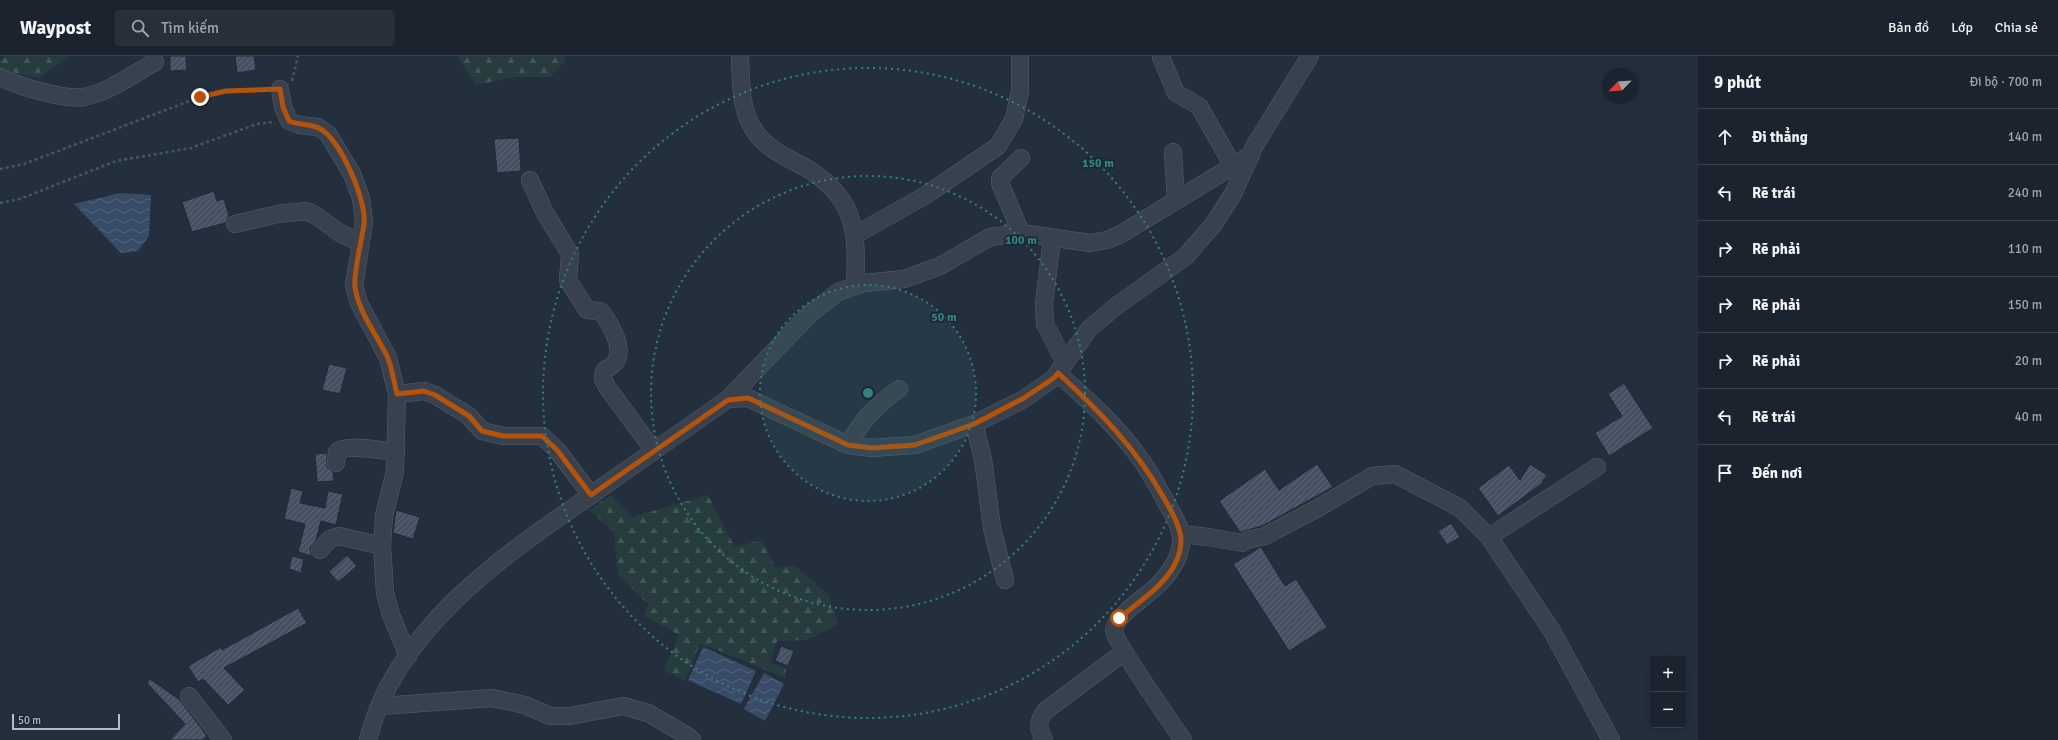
<!DOCTYPE html>
<html lang="vi">
<meta charset="utf-8">
<style>
body{margin:0;font-family:Signika,sans-serif;background:#282f3a;color:#f1f3f6}
.controls{position:absolute;right:12px;bottom:12px;display:grid;overflow:hidden;border-radius:4px;box-shadow:0 2px 10px #0003}
.controls button{width:36px;height:36px;display:grid;place-items:center;padding:0;border:0;border-bottom:1px solid #39404a;background:#1b232e;color:#f1f3f6;font:20px sans-serif}
.compass{position:absolute;left:1602px;top:12px;width:36px;height:36px;border-radius:50%;background:#1b232e;box-shadow:0 2px 10px #0003;rotate:245deg}
.scale{position:absolute;left:12px;bottom:10px;width:108px;box-sizing:border-box;padding-left:4px;border:2px solid #b4bcc9;border-top:0;font-size:11px;line-height:14px;white-space:nowrap;color:#b4bcc9;-webkit-text-stroke:3px #1d2633;paint-order:stroke}
.stop{position:absolute;width:12px;height:12px;margin:-9px;border:3px solid #b45309;border-radius:50%;background:#fff}
.stop.end{background:#b45309;border-color:#fff;box-shadow:0 1px 4px #0008}
.list{margin:0;padding:0;list-style:none}
h2{display:flex;justify-content:space-between;align-items:center;height:52px;margin:0;padding:0 16px;font-size:17px}
h2 small{font-size:13px;font-weight:400;color:#a0a4aa}
.list li{display:grid;grid-template-columns:26px 1fr auto;gap:12px;align-items:center;box-sizing:border-box;height:56px;padding:0 16px;border-top:1px solid #39404a}
.list b{display:block;font-size:15px;white-space:nowrap}
.list em{font-size:13px;font-style:normal;color:#a0a4aa}
.icon{flex:none;width:22px;height:22px;fill:none;stroke:currentColor;stroke-width:2;stroke-linecap:round;stroke-linejoin:round}
.map{position:relative;flex:none;width:1698px;height:684px;overflow:hidden}
header{display:flex;align-items:center;gap:24px;box-sizing:border-box;height:56px;padding:0 20px;background:#1b232e;border-bottom:1px solid #39404a}
header strong{font-size:19px}
nav{display:flex;gap:22px;margin-inline-start:auto;font-size:14px}
.search{width:280px;height:36px;background:#282f3a;display:flex;align-items:center;gap:10px;box-sizing:border-box;padding:0 14px;border-radius:4px;color:#a0a4aa;font-size:15px}
main{display:flex}
aside{flex:1;background:#1b232e}
.map>svg:first-child{display:block}
.forest{fill:url(#forest-firs)}
.water{fill:url(#water-waves)}
.building{fill:url(#building-hatch);stroke:#1f2835}
.lines{fill:none;stroke-linecap:round;stroke-linejoin:round}
.minor-casing{stroke:#565f6c;stroke-width:18}
.path{stroke:#44595c;stroke-width:2.5;stroke-dasharray:3 3;stroke-linecap:butt}
.minor{stroke:#38414e;stroke-width:17}
.route{stroke:#b45309;stroke-width:5}
.ring{fill:none;stroke:#308480;stroke-width:2;stroke-dasharray:2 4}
.centre{fill:#308480;stroke:#1d2633;stroke-width:2}
.ring-label{font-size:12px;text-anchor:middle;font-weight:bold;fill:#308480;stroke:#1d2633;stroke-width:3.5;stroke-linejoin:round;paint-order:stroke}
</style>
<header>
<strong>Waypost</strong>
<div class="search"><svg class="icon" aria-label="search" viewBox="0 0 24 24"><circle cx="10" cy="10" r="6"/><path d="M15 15l6 6"/></svg>Tìm kiếm</div>
<nav><a>Bản đồ</a><a>Lớp</a><a>Chia sẻ</a></nav>
</header>
<main>
<div class="map">
<svg width="1698" height="684" viewBox="0 0 1698 684">
<defs>
<pattern id="forest-firs" width="22" height="20" patternUnits="userSpaceOnUse"><rect width="22" height="20" fill="#263c3f"/><path d="M5 1l3.5 6h-7zM16 11l3.5 6h-7z" fill="#435659"/></pattern>
<pattern id="water-waves" width="16" height="10" patternUnits="userSpaceOnUse"><rect width="16" height="10" fill="#394c67"/><path d="M0 5q4-4 8 0t8 0" fill="none" stroke="#53647b"/></pattern>
<pattern id="building-hatch" width="6" height="6" patternUnits="userSpaceOnUse"><rect width="6" height="6" fill="#455162"/><path d="M-1 1l2-2M0 6l6-6M5 7l2-2" fill="none" stroke="#5d6877"/></pattern>
</defs>
<rect width="100%" height="100%" fill="#242f3e"/>
<g class="forest">
<polygon points="6,0 67,0 67,1 40,22 0,14 0,4"/>
<polygon points="457,0 565,0 565,5 550,21 514,21 476,29"/>
<polygon points="611,439 632,461 708,439 735,491 762,484 776,512 794,509 829,539 838,568 807,584 777,585 770,606 786,613 785,622 700,587 685,625 664,614 679,579 644,560 648,548 618,519 614,476 589,454"/>
</g>
<g class="water">
<polygon points="120,137 151,139 149,180 138,195 121,197 74,148"/>
<polygon points="703,591 756,615 741,648 688,624"/>
<polygon points="764,617 784,628 765,665 744,653"/>
</g>
<g class="building">
<polygon points="170,0 186,0 187,14 170,15"/>
<polygon points="235,0 254,0 256,14 237,17"/>
<polygon points="519,82 521,115 497,117 494,83"/>
<polygon points="214,135 217,145 224,143 229,160 225,167 192,176 182,146"/>
<polygon points="329,308 347,312 340,338 322,334"/>
<polygon points="1624,327 1653,372 1609,400 1595,377 1622,360 1608,338"/>
<polygon points="327,397 327,411 333,416 334,425 317,426 315,398"/>
<polygon points="1317,408 1333,431 1262,470 1240,476 1219,445 1265,413 1279,434"/>
<polygon points="1530,408 1547,419 1541,428 1498,460 1478,432 1509,409 1520,424"/>
<polygon points="291,432 303,435 300,447 325,452 328,435 343,438 336,469 321,465 316,484 310,492 312,500 298,496 305,468 284,463"/>
<polygon points="396,454 420,461 413,483 393,477"/>
<polygon points="1451,467 1460,481 1447,489 1438,475"/>
<polygon points="1261,491 1285,530 1296,523 1327,571 1289,595 1233,508"/>
<polygon points="347,499 357,510 338,526 329,516"/>
<polygon points="292,500 304,503 301,517 289,513"/>
<polygon points="298,552 307,567 224,612 245,634 228,649 203,623 198,626 188,610 221,591 222,594"/>
<polygon points="781,590 794,595 788,610 775,605"/>
<polygon points="150,623 180,644 207,680 203,684 170,684 185,668 147,627"/>
</g>
<g class="lines">
<defs>
<g id="minor">
<path d="M740,0C741,23 740,54 754,74C765,91 782,99 799,108C855,138 858,172 855,230"/>
<polyline points="1161,1 1176,37 1199,50 1233,110"/>
<path d="M0,21C18,30 64,44 83,41C108,37 133,18 155,6"/>
<polyline points="280,33 283,51 289,65 299,69 318,71 328,78 352,118 361,142 364,166 354,230 359,247 388,302 397,338 395,415 384,460 382,490 385,537 391,559 408,600"/>
<polyline points="1173,96 1176,145"/>
<path d="M530,124L544,155L570,198L568,224L587,254L600,255L603,258C611,269 624,292 616,305C614,309 608,312 604,315L603,323L607,331L654,395"/>
<polyline points="235,168 278,158 306,155 315,159 340,177 361,187"/>
<polyline points="1021,177 1000,127 1000,122 1021,102"/>
<polyline points="855,179 926,139 998,90 1014,63 1020,35 1020,0"/>
<polyline points="1052,182 1044,248 1045,268 1065,307"/>
<path d="M1058,317C1085,342 1114,367 1136,397C1148,412 1157,429 1166,446C1173,459 1183,473 1181,488C1179,505 1169,518 1157,530C1148,539 1114,561 1114,574C1114,585 1172,668 1183,684"/>
<polyline points="397,338 424,335 435,339 469,360 482,375 503,380 542,380 557,394 591,439"/>
<polyline points="728,343 810,258 838,236 864,227 904,223 940,210 990,181 1021,177 1090,187 1107,184 1121,178 1251,99"/>
<polyline points="974,368 983,403 992,472 1005,524"/>
<path d="M848,389C863,363 875,350 899,333"/>
<path d="M336,407L337,396C346,387 383,395 396,396"/>
<polyline points="1181,478 1208,481 1243,487 1246,484 1265,480 1318,452 1372,420 1395,418 1460,452 1489,481 1552,575 1611,684"/>
<polyline points="1489,481 1597,411"/>
<polyline points="320,494 330,483 339,480 382,490"/>
<polyline points="189,640 223,684"/>
<polyline points="381,650 492,642 525,649 550,660 570,660 623,650 648,657 686,679 692,684"/>
<path d="M368,684C395,573 503,500 591,439C637,407 682,375 728,343L748,342L848,389L872,392L915,389L974,368L1024,343L1054,322L1089,273L1115,251L1185,201L1213,169L1233,138L1255,89L1310,0"/>
<path d="M1044,684C1038,672 1037,667 1045,655L1124,596"/>
</g>
</defs>
<use href="#minor" class="minor-casing"/>
<g class="path">
<polyline points="292,25 298,0"/>
<polyline points="0,113 24,108 200,41 226,35 266,33"/>
<polyline points="0,147 20,143 116,105 191,92 257,68 273,66"/>
</g>
<use href="#minor" class="minor"/>
</g>
<g class="lines">
<path class="route" d="M200,41L226,35L280,33L283,51L289,65C299,69 310,68 319,72C340,82 367,145 364,168C362,183 353,218 355,231C358,255 376,278 387,300C392,311 394,326 397,338L424,335L435,339L469,360L482,375L503,380H542L557,394L591,439L728,344L748,342L848,389L872,392L915,389L974,368L1024,342L1054,322L1058,317C1098,354 1135,391 1162,439C1169,451 1177,463 1180,477C1183,487 1179,501 1174,510C1162,531 1138,547 1119,562"/>
</g>
<circle cx="868" cy="337" r="108" fill="#308480" fill-opacity=".12"/>
<g class="ring">
<circle cx="868" cy="337" r="108"/>
<circle cx="868" cy="337" r="217"/>
<circle cx="868" cy="337" r="325"/>
</g>
<circle cx="868" cy="337" r="6" class="centre"/>
<g class="ring-label">
<text x="1098" y="111">150 m</text>
<text x="1021" y="188">100 m</text>
<text x="944" y="265">50 m</text>
</g>
</svg>
<div class="controls">
<button>+</button>
<button>−</button>
</div>
<svg class="compass" viewBox="-18 -18 36 36"><path d="M0-13l5 13h-10z" fill="#e53935"/><path d="M0 13l5-13h-10z" fill="#a0a4aa"/></svg>
<div class="scale">50 m</div>
<div class="stop" style="left:1119px;top:562px"></div>
<div class="stop end" style="left:200px;top:41px"></div>
</div>
<aside>
<h2>9 phút<small>Đi bộ · 700 m</small></h2>
<ul class="list">
<li><svg class="icon" aria-label="ahead" viewBox="0 0 24 24"><path d="M12 20V5M6 11l6-6 6 6"/></svg><div><b>Đi thẳng</b></div><em>140 m</em></li>
<li><svg class="icon" aria-label="left" viewBox="0 0 24 24"><path d="M17 20v-9H6M10 6l-5 5 5 5"/></svg><div><b>Rẽ trái</b></div><em>240 m</em></li>
<li><svg class="icon" aria-label="right" viewBox="0 0 24 24"><path d="M7 20v-9h11M14 6l5 5-5 5"/></svg><div><b>Rẽ phải</b></div><em>110 m</em></li>
<li><svg class="icon" aria-label="right" viewBox="0 0 24 24"><path d="M7 20v-9h11M14 6l5 5-5 5"/></svg><div><b>Rẽ phải</b></div><em>150 m</em></li>
<li><svg class="icon" aria-label="right" viewBox="0 0 24 24"><path d="M7 20v-9h11M14 6l5 5-5 5"/></svg><div><b>Rẽ phải</b></div><em>20 m</em></li>
<li><svg class="icon" aria-label="left" viewBox="0 0 24 24"><path d="M17 20v-9H6M10 6l-5 5 5 5"/></svg><div><b>Rẽ trái</b></div><em>40 m</em></li>
<li><svg class="icon" aria-label="arrive" viewBox="0 0 24 24"><path d="M6 21V4h12l-3 4 3 4H6"/></svg><div><b>Đến nơi</b></div></li>
</ul>
</aside>
</main>
